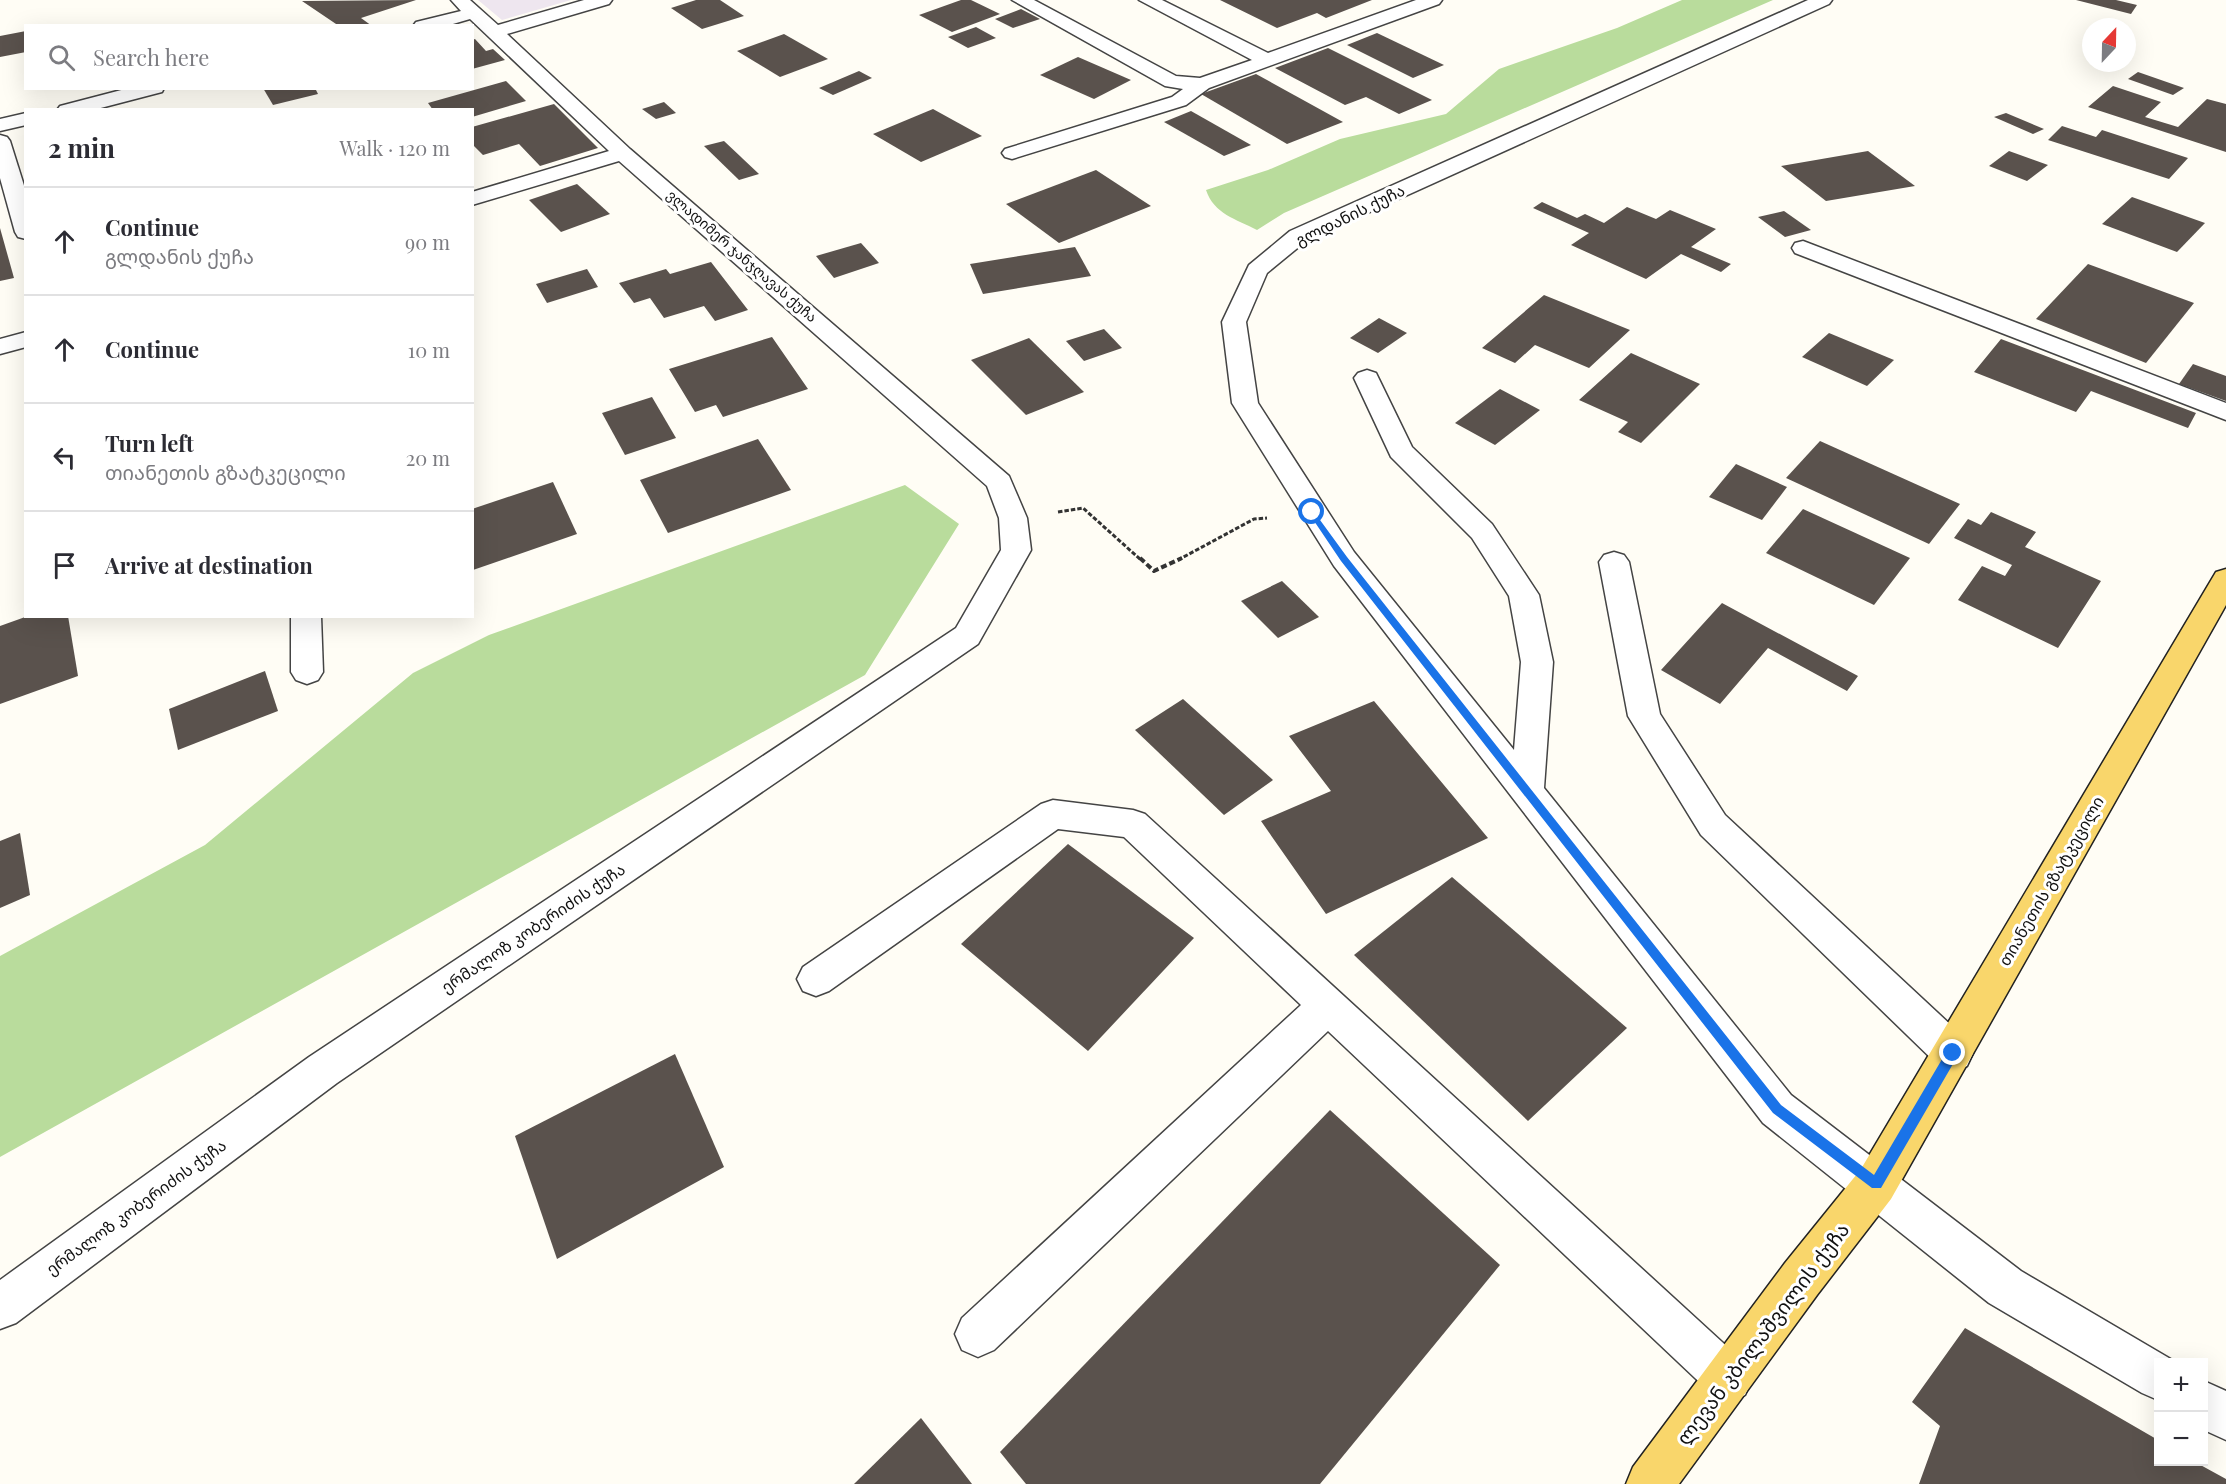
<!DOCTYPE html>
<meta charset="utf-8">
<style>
body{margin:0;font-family:"Playfair Display","Noto Sans Georgian",serif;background:#f2f2f3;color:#2b2b33}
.controls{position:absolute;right:18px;bottom:18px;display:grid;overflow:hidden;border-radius:0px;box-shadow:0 6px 24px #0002}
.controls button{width:54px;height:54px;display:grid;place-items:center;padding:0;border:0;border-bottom:2px solid #e1e1e2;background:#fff;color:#2b2b33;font:30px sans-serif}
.compass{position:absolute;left:2082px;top:18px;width:54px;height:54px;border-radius:50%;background:#fff;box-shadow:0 6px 24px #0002;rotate:22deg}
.stop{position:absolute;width:18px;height:18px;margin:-14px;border:4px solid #1a73e8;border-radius:50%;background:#fff}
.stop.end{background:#1a73e8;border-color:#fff;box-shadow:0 2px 6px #0008}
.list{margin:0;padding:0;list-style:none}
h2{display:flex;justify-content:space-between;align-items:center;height:78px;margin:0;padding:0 24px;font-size:26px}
h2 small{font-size:20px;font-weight:400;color:#7c7c81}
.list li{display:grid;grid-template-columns:39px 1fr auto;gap:18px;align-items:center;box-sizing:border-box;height:108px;padding:0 24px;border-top:2px solid #e1e1e2}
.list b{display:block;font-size:22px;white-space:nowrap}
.list p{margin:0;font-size:20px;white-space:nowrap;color:#7c7c81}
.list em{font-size:20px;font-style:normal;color:#7c7c81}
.icon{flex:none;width:33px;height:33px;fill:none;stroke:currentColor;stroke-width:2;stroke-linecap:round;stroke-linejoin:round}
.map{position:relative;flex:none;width:2226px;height:1484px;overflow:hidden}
.search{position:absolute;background:#fff;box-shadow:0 6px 24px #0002;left:24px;top:24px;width:450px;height:66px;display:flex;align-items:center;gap:15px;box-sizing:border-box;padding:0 21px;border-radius:0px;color:#7c7c81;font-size:22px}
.panel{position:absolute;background:#fff;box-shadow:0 6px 24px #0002;left:24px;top:108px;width:450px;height:510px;border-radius:0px}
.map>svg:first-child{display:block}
.industrial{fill:#eee6ef}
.forest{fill:#b9dc9c}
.building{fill:#5a524d}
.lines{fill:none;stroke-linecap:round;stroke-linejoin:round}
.minor-casing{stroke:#444;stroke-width:3}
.major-casing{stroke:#222;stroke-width:3}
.path-far1{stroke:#333;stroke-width:3;stroke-dasharray:4.5 2;stroke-linecap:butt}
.path{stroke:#333;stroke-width:4;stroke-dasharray:6 3;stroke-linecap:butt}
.minor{fill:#fff;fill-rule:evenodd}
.major{fill:#f9d66b;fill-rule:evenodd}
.route{fill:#1a73e8}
.labels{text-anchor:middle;stroke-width:6;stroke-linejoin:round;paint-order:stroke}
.far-street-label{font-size:14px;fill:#111;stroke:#fff}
.street-label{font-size:16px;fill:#111;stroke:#fff}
.near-street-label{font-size:20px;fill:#111;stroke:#fff}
</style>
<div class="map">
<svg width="2226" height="1484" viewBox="0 0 2226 1484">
<rect width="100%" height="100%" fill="#fffdf5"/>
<polygon class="industrial" points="478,0 571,0 502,20"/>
<g class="forest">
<path d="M1682,0H1773L1284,213L1257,230C1236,219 1214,214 1206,190L1268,170L1340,139L1446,114L1499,69L1617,28Z"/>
<polygon points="905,485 959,524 865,675 0,1157 0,956 205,845 413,673 489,635"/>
</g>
<g class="building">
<polygon points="416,0 361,18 372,26 339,26 302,1"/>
<polygon points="696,0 720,0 744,16 702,29 671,8"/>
<polygon points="961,0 971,0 1000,14 952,32 919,15"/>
<polygon points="1220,0 1372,0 1326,18 1317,13 1277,28"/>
<polygon points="2076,0 2116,0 2137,5 2131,14"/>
<polygon points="1021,9 1040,19 1013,28 995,19"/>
<polygon points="976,27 996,38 968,48 948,37"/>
<polygon points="26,31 26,52 0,57 0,36"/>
<polygon points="1377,33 1444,65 1413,78 1347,45"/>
<polygon points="784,34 828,59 780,77 737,51"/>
<polygon points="475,39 486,51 493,49 505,60 472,69 472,40"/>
<polygon points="1328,48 1432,100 1399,114 1366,97 1345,105 1275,68"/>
<polygon points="1078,57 1131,80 1094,99 1040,75"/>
<polygon points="859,71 872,78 833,95 819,88"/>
<polygon points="2138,72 2184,88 2173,95 2128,79"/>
<polygon points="1256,74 1343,122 1287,144 1201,94"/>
<polygon points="506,81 526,101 472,117 472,110 433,110 428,103"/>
<polygon points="2113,86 2161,102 2145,117 2178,127 2207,99 2226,104 2226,152 2088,107"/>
<polygon points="263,88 315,88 318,94 273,105"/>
<polygon points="664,102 676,113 656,119 642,109"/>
<polygon points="554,104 598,148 540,166 519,144 483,155 472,144 472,127"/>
<polygon points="933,109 982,136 921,162 873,134"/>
<polygon points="1191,111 1251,145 1224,156 1164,122"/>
<polygon points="2006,113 2044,129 2033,134 1994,117"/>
<polygon points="2062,126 2096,137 2102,130 2188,158 2169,179 2048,140"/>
<polygon points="724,141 759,174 739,180 704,146"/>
<polygon points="1868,151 1915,186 1826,201 1781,166"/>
<polygon points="2009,151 2048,165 2027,181 1989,166"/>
<polygon points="1096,170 1151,206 1059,243 1006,204"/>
<polygon points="577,184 610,214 561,232 529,200"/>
<polygon points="2132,197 2205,223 2177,252 2102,224"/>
<polygon points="1542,202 1577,218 1585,214 1604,223 1627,207 1656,219 1670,210 1716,229 1691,247 1731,264 1721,272 1681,254 1646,279 1571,245 1589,233 1533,208"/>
<polygon points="1784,211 1811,230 1785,237 1758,217"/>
<polygon points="0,228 14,278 0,281"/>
<polygon points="861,243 879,263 834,278 816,256"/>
<polygon points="1075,247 1091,276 983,294 970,264"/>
<polygon points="711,262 748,310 715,321 704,306 664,318 650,298 634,303 619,283 666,269 670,274"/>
<polygon points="2088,264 2194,303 2146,363 2036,319"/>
<polygon points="587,269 598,287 547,303 536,284"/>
<polygon points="1544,295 1630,330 1589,368 1535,345 1515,363 1482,348"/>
<polygon points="1379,318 1407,333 1378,353 1350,338"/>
<polygon points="1104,329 1122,348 1084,361 1066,341"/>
<polygon points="1829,333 1894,360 1867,386 1802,357"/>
<polygon points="772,337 808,389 723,417 716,405 695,412 669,369"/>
<polygon points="1029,338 1084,392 1026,415 971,360"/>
<polygon points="2001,339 2196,413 2188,428 2091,391 2076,412 1974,372"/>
<polygon points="1631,353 1700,384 1641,443 1618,432 1628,422 1579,400"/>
<polygon points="2193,364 2226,376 2226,401 2179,384"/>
<polygon points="1500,389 1540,410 1495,445 1455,423"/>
<polygon points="652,397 676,438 625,455 602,413"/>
<polygon points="758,439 791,490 668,533 640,480"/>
<polygon points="1820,441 1960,504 1929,544 1786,478"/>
<polygon points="1736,464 1787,487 1762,520 1709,497"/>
<polygon points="553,482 577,534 473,570 472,509"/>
<polygon points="1803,509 1910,558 1874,605 1766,553"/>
<polygon points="1991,512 2036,532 2025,547 2101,581 2058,648 1958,600 1982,566 2005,576 2012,565 1954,538 1968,519 1981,525"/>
<polygon points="1282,581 1319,617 1278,638 1241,601"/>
<polygon points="1722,603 1858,676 1847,691 1768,648 1720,704 1661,670"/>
<polygon points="28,616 68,616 78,676 0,704 0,626"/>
<polygon points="265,671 278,711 178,750 169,709"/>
<polygon points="1183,699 1273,780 1224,815 1135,730"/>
<polygon points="1374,701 1488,838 1326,914 1261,821 1331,791 1289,736"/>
<polygon points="20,833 30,895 0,908 0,841"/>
<polygon points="1068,844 1194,938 1088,1051 961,944"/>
<polygon points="1452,877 1627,1028 1528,1121 1354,955"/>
<polygon points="675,1054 724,1167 557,1259 515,1136"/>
<polygon points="1330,1110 1500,1265 1320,1484 1026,1484 1000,1452"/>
<polygon points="1965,1328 2158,1440 2158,1462 2195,1462 2226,1479 2226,1484 1919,1484 1940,1426 1912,1402"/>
<polygon points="921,1418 972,1484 854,1484"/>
</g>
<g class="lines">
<defs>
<g id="minor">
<polygon points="451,0 470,0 498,25 584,0 612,0 609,4 507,34 630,149 1009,476 1027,518 1031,550 978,644 337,1083 16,1323 0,1329 0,1280 309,1057 956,628 1001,550 999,518 987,486 619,161 472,205 472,192 609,151 470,19 446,26 413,26 416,22 461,11"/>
<polygon points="1012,0 1034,0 1176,76 1200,78 1252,60 1139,0 1162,0 1268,53 1416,0 1442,0 1439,4 1209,88 1186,105 1012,159 1005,157 1002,153 1005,149 1172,97 1183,89 1165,86"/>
<polygon points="1808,0 1832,0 1829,4 1306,241 1267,273 1246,322 1258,403 1354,552 1514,750 1521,662 1509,596 1472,538 1391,457 1354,378 1358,373 1367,370 1376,373 1412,447 1492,524 1539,595 1553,662 1544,788 1791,1095 2021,1271 2174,1361 2158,1362 2158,1400 2142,1393 1989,1303 1763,1123 1334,566 1232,403 1222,322 1249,265 1290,231"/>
<polygon points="129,88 164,88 162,92 93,110 57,110 60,106"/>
<polygon points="26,113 26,125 0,131 0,119"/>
<polygon points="0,135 7,137 10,141 26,192 26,239 18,237 15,232 0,178"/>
<polygon points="1803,241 2226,403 2226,420 1795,253 1792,248 1795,243"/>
<polygon points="26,332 26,347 0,354 0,339"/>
<polygon points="1614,552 1624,555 1629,562 1660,714 1725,815 1967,1040 1973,1053 1967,1066 1953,1072 1939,1066 1701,835 1628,716 1599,562 1604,555"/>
<polygon points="291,616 321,616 323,672 318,680 307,684 296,680 291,672"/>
<polygon points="1053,800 1133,810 1145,814 1745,1363 1752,1379 1745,1395 1729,1402 1713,1395 1328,1031 994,1350 978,1357 962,1350 955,1334 962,1318 1301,1005 1124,837 1058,829 829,991 816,996 803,991 797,979 803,967 1041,804"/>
<polygon points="2204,1381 2226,1391 2226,1440 2204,1430"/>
</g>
<polygon id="major" points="2226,569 2226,605 1891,1199 1817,1295 1679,1484 1626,1484 1633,1467 1785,1263 1861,1169 2216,572"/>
</defs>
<use href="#minor" class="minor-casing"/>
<use href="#major" class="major-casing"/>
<g class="path-far1">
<polyline points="1058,512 1083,508 1141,560"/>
<polyline points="1178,560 1254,519 1267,518"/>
</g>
<polyline class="path" points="1140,558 1154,571 1182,558"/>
<use href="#minor" class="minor"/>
<use href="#major" class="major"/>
</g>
<polygon class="route" points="1312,509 1347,557 1781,1105 1874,1175 1948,1049 1957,1049 1957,1057 1881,1188 1872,1188 1773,1113 1341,561 1308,512"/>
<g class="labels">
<g class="far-street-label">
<text transform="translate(742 256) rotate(41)" y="5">ვლადიმერ ჯანჯღავას ქუჩა</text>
</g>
<g class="street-label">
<text transform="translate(1350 215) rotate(-26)" y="6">გლდანის ქუჩა</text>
<text transform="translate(2051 881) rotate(-60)" y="6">თიანეთის გზატკეცილი</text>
<text transform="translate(533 928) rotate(-34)" y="6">ერმალოზ კობერიძის ქუჩა</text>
<text transform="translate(136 1207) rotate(-36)" y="6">ერმალოზ კობერიძის ქუჩა</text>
</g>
<g class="near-street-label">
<text transform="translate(1763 1334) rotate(-53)" y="7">ლევან კბილაშვილის ქუჩა</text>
</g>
</g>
</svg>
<div class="controls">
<button>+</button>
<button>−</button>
</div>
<svg class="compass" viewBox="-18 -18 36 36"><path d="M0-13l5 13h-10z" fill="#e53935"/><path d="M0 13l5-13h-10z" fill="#7c7c81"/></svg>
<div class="stop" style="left:1312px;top:512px"></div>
<div class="stop end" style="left:1953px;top:1053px"></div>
<div class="search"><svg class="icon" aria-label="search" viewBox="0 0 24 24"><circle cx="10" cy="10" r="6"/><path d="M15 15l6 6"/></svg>Search here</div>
<section class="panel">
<h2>2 min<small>Walk · 120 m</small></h2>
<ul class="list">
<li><svg class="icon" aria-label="ahead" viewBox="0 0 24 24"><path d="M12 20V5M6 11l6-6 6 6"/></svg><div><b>Continue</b><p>გლდანის ქუჩა</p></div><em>90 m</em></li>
<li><svg class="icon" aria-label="ahead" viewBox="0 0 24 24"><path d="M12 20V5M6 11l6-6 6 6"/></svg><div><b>Continue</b></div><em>10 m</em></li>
<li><svg class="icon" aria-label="left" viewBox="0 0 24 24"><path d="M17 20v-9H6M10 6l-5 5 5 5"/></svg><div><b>Turn left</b><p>თიანეთის გზატკეცილი</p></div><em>20 m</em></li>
<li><svg class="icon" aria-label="arrive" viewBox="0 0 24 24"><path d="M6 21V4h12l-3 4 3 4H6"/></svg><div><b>Arrive at destination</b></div></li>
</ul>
</section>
</div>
